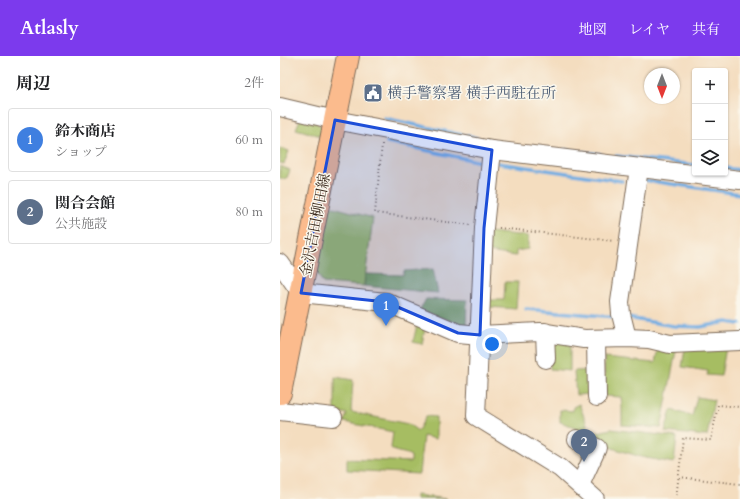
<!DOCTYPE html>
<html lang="ja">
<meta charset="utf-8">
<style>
body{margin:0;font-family:Cardo,"Noto Serif JP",serif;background:#f2f2f2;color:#202124}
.controls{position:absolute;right:12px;top:12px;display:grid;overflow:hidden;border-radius:4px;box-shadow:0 1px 3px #0004}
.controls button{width:36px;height:36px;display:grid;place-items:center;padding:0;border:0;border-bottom:1px solid #e0e0e0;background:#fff;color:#202124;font:20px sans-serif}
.compass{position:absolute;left:364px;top:12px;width:36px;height:36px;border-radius:50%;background:#fff;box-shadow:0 1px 3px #0004;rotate:180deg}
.you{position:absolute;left:212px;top:288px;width:14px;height:14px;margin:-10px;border:3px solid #fff;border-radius:50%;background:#1a73e8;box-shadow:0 0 0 6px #1a73e833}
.badge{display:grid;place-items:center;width:26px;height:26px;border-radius:50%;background:#7c3aed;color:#fff;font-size:13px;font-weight:700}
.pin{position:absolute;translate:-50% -33px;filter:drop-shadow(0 1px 2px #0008)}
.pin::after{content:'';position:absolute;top:21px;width:14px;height:12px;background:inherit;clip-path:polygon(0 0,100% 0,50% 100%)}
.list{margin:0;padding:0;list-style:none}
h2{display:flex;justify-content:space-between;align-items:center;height:52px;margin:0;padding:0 16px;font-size:17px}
h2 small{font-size:13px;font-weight:400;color:#757577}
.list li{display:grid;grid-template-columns:26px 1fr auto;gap:12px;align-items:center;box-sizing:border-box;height:64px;margin:0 8px 8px;padding:0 8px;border:1px solid #e0e0e0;border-radius:4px}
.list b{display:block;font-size:15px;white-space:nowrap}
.list p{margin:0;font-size:13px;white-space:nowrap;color:#757577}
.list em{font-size:13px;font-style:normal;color:#757577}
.icon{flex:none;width:22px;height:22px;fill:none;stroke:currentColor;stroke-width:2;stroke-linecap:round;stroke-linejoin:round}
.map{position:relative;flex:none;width:460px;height:443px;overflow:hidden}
header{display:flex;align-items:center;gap:24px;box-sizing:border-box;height:56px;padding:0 20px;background:#7c3aed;color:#fff}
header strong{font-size:19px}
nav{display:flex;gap:22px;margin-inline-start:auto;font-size:14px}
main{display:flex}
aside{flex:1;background:#fff}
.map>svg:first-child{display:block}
.green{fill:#a6bd62;stroke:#707440}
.forest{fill:#84a458;stroke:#60673b}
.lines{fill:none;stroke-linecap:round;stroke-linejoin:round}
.stream{stroke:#72ade3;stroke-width:3.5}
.minor-casing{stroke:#7c6956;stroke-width:20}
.major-casing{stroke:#7c6956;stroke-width:24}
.path{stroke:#7c6956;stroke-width:2;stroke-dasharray:1 3;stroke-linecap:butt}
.minor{stroke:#fff;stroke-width:18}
.major{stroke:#fbbb8d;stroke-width:22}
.marked{fill:#1d4ed8;fill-opacity:0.2;stroke:#1d4ed8;stroke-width:3;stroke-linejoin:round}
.labels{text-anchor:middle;stroke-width:3;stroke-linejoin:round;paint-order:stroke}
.service-label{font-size:15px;fill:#4e5e75;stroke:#fbf7ec;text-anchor:start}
.street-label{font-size:15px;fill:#3b2a1e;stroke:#fbf7ec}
</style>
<header>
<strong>Atlasly</strong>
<nav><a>地図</a><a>レイヤ</a><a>共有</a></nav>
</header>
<main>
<aside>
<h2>周辺<small>2件</small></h2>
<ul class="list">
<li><span class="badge" style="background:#3f7fe0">1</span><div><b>鈴木商店</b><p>ショップ</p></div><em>60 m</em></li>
<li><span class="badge" style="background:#5c6f8a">2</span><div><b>関合会館</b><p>公共施設</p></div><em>80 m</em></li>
</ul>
</aside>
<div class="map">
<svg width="460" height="443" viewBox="0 0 460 443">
<rect width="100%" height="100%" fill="#fbf7ec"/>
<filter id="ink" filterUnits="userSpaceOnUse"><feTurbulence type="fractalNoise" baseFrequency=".025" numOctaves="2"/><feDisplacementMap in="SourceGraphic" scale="8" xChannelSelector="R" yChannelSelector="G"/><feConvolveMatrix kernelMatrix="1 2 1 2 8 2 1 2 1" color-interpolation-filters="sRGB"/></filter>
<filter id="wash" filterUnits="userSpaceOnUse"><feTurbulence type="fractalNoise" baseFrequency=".012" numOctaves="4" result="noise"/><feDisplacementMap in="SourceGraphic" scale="16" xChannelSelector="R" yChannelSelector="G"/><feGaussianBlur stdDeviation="0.9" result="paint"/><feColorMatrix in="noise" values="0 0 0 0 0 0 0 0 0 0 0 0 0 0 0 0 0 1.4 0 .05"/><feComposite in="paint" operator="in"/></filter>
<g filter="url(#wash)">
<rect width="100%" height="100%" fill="#f4ddbf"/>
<g class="green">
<polygon points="20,63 39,68 43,73 41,80 16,73"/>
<polygon points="0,92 9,95 4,108 0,107"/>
<polygon points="0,110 10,114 6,124 0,122"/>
<polygon points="50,150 93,162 84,230 43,227 36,215"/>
<polygon points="209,176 248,180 248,193 236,195 236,200 208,196"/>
<polygon points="225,226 238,226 236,253 209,251 209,244 224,244"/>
<polygon points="137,269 145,273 142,288 133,286"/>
<polygon points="269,281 290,285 290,315 270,313"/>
<polygon points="446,291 441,320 427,319 428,315 402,311 405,292"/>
<polygon points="378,292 396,295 381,372 342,369 342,351 341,341 325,340 324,302 375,307"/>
<polygon points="311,314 312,338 296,339 294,315"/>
<path d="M55,321L73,324L71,356L128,368L138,375L146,360L156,361V383L143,380L139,418L67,414V403L131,406V400C123,395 117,398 111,392L113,376L64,366L67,358L55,355Z"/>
<polygon points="417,341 434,344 427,380 385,376 391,354 412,360"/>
<polygon points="299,348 307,368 307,381 296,379 295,371 280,366 280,354 293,355 293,351"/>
<polygon points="331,373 397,381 394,407 361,401 310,385 314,377"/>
<polygon points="136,439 166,443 167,443 136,443"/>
</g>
<g class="forest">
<polygon points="153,213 158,237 84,230 85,218 123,219 124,215"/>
<polygon points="146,243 187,244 186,271 140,254"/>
</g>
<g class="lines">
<g class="stream">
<polyline points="104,62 197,82"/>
<polyline points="107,86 201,106"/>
<polyline points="284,94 320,98"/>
<polyline points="336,100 415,109"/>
<polyline points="218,107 342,125"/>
<polyline points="445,112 460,114"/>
<polyline points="364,124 460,138"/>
<polyline points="246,253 336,261"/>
<polyline points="348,262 394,270 420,271 447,266 460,268"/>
</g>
</g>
</g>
<g filter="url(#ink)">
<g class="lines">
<defs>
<g id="minor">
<polyline points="0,51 55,64 212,94 460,124"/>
<polyline points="212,94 204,172 196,360 280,412 315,443"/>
<polyline points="0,207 21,237 106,246 178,277 200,279 260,276 304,283 347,282 369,283 390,288 460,285"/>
<polyline points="265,276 266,303"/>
<polyline points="347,282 341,258 340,246 359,112"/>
<polyline points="316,283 317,341"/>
<polyline points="0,355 53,361"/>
<polyline points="297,383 317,392 300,429"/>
</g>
<polyline id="major" points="0,337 68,0"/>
</defs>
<use href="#minor" class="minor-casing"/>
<use href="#major" class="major-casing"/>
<g class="path">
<polyline points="102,88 95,157 191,169"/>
<polyline points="219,172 334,185"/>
<polyline points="399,421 460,428"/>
<polyline points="396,443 403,382 431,384 438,349 460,351"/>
</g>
<use href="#minor" class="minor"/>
<use href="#major" class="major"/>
</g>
</g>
<path class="marked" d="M55,64L212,94L204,172L200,279L178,277L106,246L21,237Z"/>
<defs>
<symbol id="civic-square" viewBox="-11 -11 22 22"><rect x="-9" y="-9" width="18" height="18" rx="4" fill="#5c6f8a" stroke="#fbf7ec"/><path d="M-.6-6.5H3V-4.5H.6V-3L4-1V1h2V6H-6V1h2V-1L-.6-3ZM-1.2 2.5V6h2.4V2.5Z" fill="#fff"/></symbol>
</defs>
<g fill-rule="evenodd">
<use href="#civic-square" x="82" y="26" width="22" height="22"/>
</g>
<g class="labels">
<g class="service-label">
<text x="107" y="42">横手警察署 横手西駐在所</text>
</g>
<g class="street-label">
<text transform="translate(35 169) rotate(-79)" y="5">金沢吉田柳田線</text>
</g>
</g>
</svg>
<div class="controls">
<button>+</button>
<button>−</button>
<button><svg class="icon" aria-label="layers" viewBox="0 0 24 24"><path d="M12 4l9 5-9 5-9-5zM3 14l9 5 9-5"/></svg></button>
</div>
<svg class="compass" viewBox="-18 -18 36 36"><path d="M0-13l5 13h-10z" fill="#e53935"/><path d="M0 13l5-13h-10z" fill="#757577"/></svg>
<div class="you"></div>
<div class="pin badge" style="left:106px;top:270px;background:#3f7fe0">1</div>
<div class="pin badge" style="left:304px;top:406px;background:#5c6f8a">2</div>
</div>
</main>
